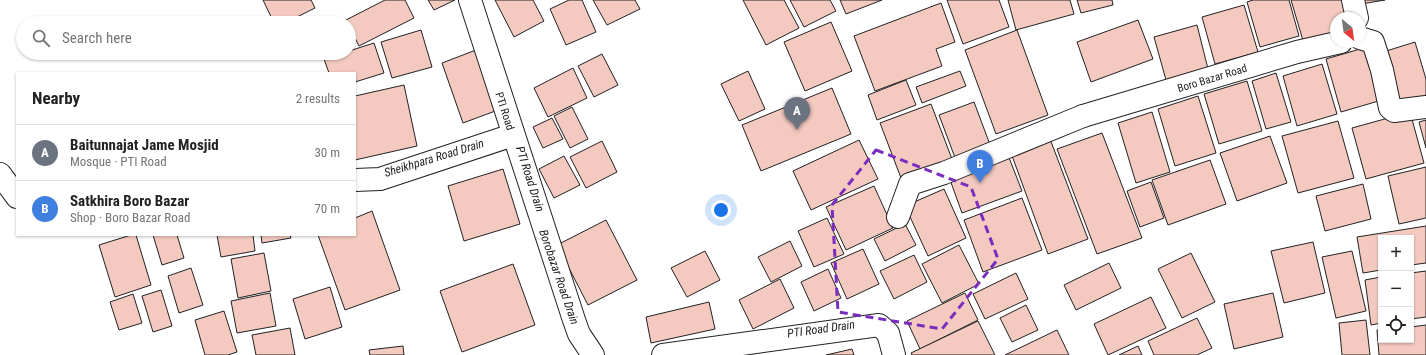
<!DOCTYPE html>
<meta charset="utf-8">
<style>
body{margin:0;font-family:"Roboto Condensed",sans-serif;background:#f2f2f2;color:#222}
.controls{position:absolute;right:12px;bottom:12px;display:grid;overflow:hidden;border-radius:0px;box-shadow:0 1px 3px #0004}
.controls button{width:36px;height:36px;display:grid;place-items:center;padding:0;border:0;border-bottom:1px solid #e0e0e0;background:#fff;color:#222;font:20px sans-serif}
.compass{position:absolute;left:1330px;top:12px;width:36px;height:36px;border-radius:50%;background:#fff;box-shadow:0 1px 3px #0004;rotate:151deg}
.you{position:absolute;left:721px;top:210px;width:14px;height:14px;margin:-10px;border:3px solid #fff;border-radius:50%;background:#1a73e8;box-shadow:0 0 0 6px #1a73e833}
.badge{display:grid;place-items:center;width:26px;height:26px;border-radius:50%;background:#c62828;color:#fff;font-size:13px;font-weight:700}
.pin{position:absolute;translate:-50% -33px;filter:drop-shadow(0 1px 2px #0008)}
.pin::after{content:'';position:absolute;top:21px;width:14px;height:12px;background:inherit;clip-path:polygon(0 0,100% 0,50% 100%)}
.list{margin:0;padding:0;list-style:none}
h2{display:flex;justify-content:space-between;align-items:center;height:52px;margin:0;padding:0 16px;font-size:17px}
h2 small{font-size:13px;font-weight:400;color:#767676}
.list li{display:grid;grid-template-columns:26px 1fr auto;gap:12px;align-items:center;box-sizing:border-box;height:56px;padding:0 16px;border-top:1px solid #e0e0e0}
.list b{display:block;font-size:15px;white-space:nowrap}
.list p{margin:0;font-size:13px;white-space:nowrap;color:#767676}
.list em{font-size:13px;font-style:normal;color:#767676}
.icon{flex:none;width:22px;height:22px;fill:none;stroke:currentColor;stroke-width:2;stroke-linecap:round;stroke-linejoin:round}
.map{position:relative;flex:none;width:1426px;height:355px;overflow:hidden}
.search{position:absolute;background:#fff;box-shadow:0 1px 3px #0004;left:16px;top:16px;width:340px;height:44px;display:flex;align-items:center;gap:10px;box-sizing:border-box;padding:0 14px;border-radius:22px;color:#767676;font-size:15px}
.panel{position:absolute;background:#fff;box-shadow:0 1px 3px #0004;left:16px;top:72px;width:340px;height:164px;border-radius:0px}
.map>svg:first-child{display:block}
.building{fill:#f3c9c0;stroke:#222}
.lines{fill:none;stroke-linecap:round;stroke-linejoin:round}
.minor-casing{stroke:#222;stroke-width:24}
.tertiary-casing{stroke:#222;stroke-width:24}
.secondary-casing{stroke:#222;stroke-width:24}
.minor{stroke:#fff;stroke-width:22}
.tertiary{stroke:#fff;stroke-width:22}
.secondary{stroke:#fff;stroke-width:22}
.marked{fill:none;stroke:#7b2cbf;stroke-width:3;stroke-dasharray:8 5;stroke-linejoin:round}
.labels{text-anchor:middle;stroke-width:3;stroke-linejoin:round;paint-order:stroke}
.street-label{font-size:11px;fill:#222;stroke:#fff}
.water-label{font-size:12px;font-style:italic;fill:#222;stroke:#fff}
</style>
<div class="map">
<svg width="1426" height="355" viewBox="0 0 1426 355">
<rect width="100%" height="100%" fill="#fff"/>
<g class="building">
<polygon points="263,0 311,0 315,8 285,23 274,23"/>
<polygon points="385,0 405,0 414,18 359,46 346,20"/>
<polygon points="428,0 455,0 434,10"/>
<polygon points="495,0 533,0 544,21 514,37"/>
<polygon points="569,0 582,0 596,32 566,45 550,9"/>
<polygon points="593,0 635,0 640,9 607,25"/>
<polygon points="743,0 784,0 799,28 766,45"/>
<polygon points="790,0 830,0 836,11 804,27"/>
<polygon points="840,0 882,0 846,14"/>
<polygon points="947,0 999,0 1009,27 963,44"/>
<polygon points="1008,0 1070,0 1074,14 1016,30"/>
<polygon points="1077,0 1112,0 1113,5 1081,13"/>
<polygon points="1253,0 1289,0 1299,36 1260,47 1247,2"/>
<polygon points="1291,0 1346,0 1351,18 1336,18 1336,34 1304,44"/>
<polygon points="1361,0 1385,0 1361,4"/>
<polygon points="941,3 955,42 936,49 942,66 875,91 854,36"/>
<polygon points="1244,5 1258,52 1215,64 1202,17"/>
<polygon points="1138,20 1153,59 1091,82 1077,42"/>
<polygon points="831,22 852,71 805,91 784,42"/>
<polygon points="1197,25 1208,69 1166,80 1154,37"/>
<polygon points="421,30 432,67 392,78 381,42"/>
<polygon points="1017,30 1048,115 996,134 965,50"/>
<polygon points="1415,42 1426,79 1426,99 1399,107 1383,52"/>
<polygon points="374,43 384,73 355,82 355,73 329,73 324,59 349,53 349,51"/>
<polygon points="1367,47 1382,100 1341,112 1326,59"/>
<polygon points="476,50 498,110 463,123 442,63"/>
<polygon points="602,54 618,85 594,97 578,66"/>
<polygon points="1322,64 1337,114 1297,126 1283,76"/>
<polygon points="573,68 587,98 548,117 534,88"/>
<polygon points="748,71 765,109 739,121 721,84"/>
<polygon points="960,71 966,86 922,103 916,87"/>
<polygon points="1276,73 1291,122 1266,129 1252,81"/>
<polygon points="906,80 916,105 877,120 868,95"/>
<polygon points="1247,81 1262,131 1219,144 1204,94"/>
<polygon points="404,85 417,146 355,160 355,96"/>
<polygon points="832,88 851,134 761,171 742,125"/>
<polygon points="1198,96 1216,153 1175,166 1158,109"/>
<polygon points="974,102 992,150 957,163 939,115"/>
<polygon points="931,104 952,159 901,178 880,123"/>
<polygon points="572,107 588,139 570,148 554,116"/>
<polygon points="1152,112 1170,172 1136,183 1118,123"/>
<polygon points="1410,112 1424,163 1366,179 1352,128"/>
<polygon points="552,118 563,139 543,148 533,127"/>
<polygon points="1426,120 1426,148 1419,122"/>
<polygon points="1338,121 1354,178 1298,193 1282,136"/>
<polygon points="1102,133 1142,238 1097,254 1057,149"/>
<polygon points="1270,136 1287,183 1237,201 1220,153"/>
<polygon points="1050,139 1088,239 1048,254 1011,153"/>
<polygon points="859,140 878,179 811,210 793,171"/>
<polygon points="602,141 617,172 586,188 570,157"/>
<polygon points="1008,155 1022,191 962,213 949,177"/>
<polygon points="564,156 580,185 554,198 539,169"/>
<polygon points="1210,160 1226,204 1168,225 1152,180"/>
<polygon points="1426,167 1426,218 1399,224 1388,176"/>
<polygon points="503,169 520,224 464,241 448,186"/>
<polygon points="1151,182 1164,218 1140,227 1127,191"/>
<polygon points="1363,184 1371,219 1325,231 1316,196"/>
<polygon points="874,186 893,228 846,250 826,207"/>
<polygon points="944,189 966,238 928,256 905,206"/>
<polygon points="1022,198 1042,250 983,272 964,220"/>
<polygon points="372,211 400,290 345,310 318,235 355,235 355,218"/>
<polygon points="827,218 844,254 814,267 798,231"/>
<polygon points="606,220 637,280 588,305 557,245"/>
<polygon points="905,224 916,245 885,261 874,239"/>
<polygon points="1426,226 1426,263 1411,265 1411,238 1381,238 1381,270 1363,273 1357,237"/>
<polygon points="131,235 136,235 151,285 115,297 99,245"/>
<polygon points="153,235 177,235 184,258 162,265"/>
<polygon points="217,235 253,235 255,251 221,257"/>
<polygon points="261,235 290,235 291,238 262,243"/>
<polygon points="790,241 802,266 771,282 758,257"/>
<polygon points="1313,242 1325,293 1284,303 1271,251"/>
<polygon points="959,245 979,284 942,303 922,264"/>
<polygon points="863,249 879,284 847,299 831,263"/>
<polygon points="705,251 720,280 687,297 671,268"/>
<polygon points="1352,251 1366,311 1336,318 1322,257"/>
<polygon points="264,253 271,291 238,298 231,259"/>
<polygon points="1191,253 1215,302 1182,318 1158,269"/>
<polygon points="914,255 927,282 894,299 880,271"/>
<polygon points="1109,263 1121,288 1076,310 1064,285"/>
<polygon points="513,264 535,325 462,352 440,291"/>
<polygon points="191,268 203,305 179,313 168,276"/>
<polygon points="828,269 841,298 814,311 801,282"/>
<polygon points="1426,271 1426,317 1411,319 1411,273"/>
<polygon points="1016,273 1028,299 985,319 973,294"/>
<polygon points="1381,277 1381,323 1371,325 1365,280"/>
<polygon points="780,279 794,308 753,329 739,300"/>
<polygon points="330,287 342,327 305,339 293,299"/>
<polygon points="161,290 172,326 153,332 142,296"/>
<polygon points="270,293 276,326 237,333 231,301"/>
<polygon points="965,293 978,320 920,349 907,321"/>
<polygon points="1273,293 1283,337 1234,349 1224,304"/>
<polygon points="133,294 142,323 119,330 110,302"/>
<polygon points="1151,297 1166,328 1108,355 1094,324"/>
<polygon points="709,302 715,329 651,343 646,317"/>
<polygon points="1026,305 1038,330 1012,342 1000,318"/>
<polygon points="224,311 237,352 228,355 205,355 195,320"/>
<polygon points="1197,318 1212,348 1197,355 1154,355 1148,341"/>
<polygon points="1366,320 1370,355 1342,355 1339,323"/>
<polygon points="978,321 995,355 912,355 911,353"/>
<polygon points="1426,325 1426,355 1379,355 1377,330 1381,329 1381,340 1411,340 1411,327"/>
<polygon points="290,328 295,355 256,355 252,335"/>
<polygon points="1057,330 1069,355 1005,355"/>
<polygon points="403,346 404,355 370,355 369,350"/>
<polygon points="1138,346 1142,355 1119,355"/>
<polygon points="852,349 854,355 826,355"/>
</g>
<g class="lines">
<defs>
<g id="minor">
<polyline points="1353,0 1357,18"/>
<polyline points="898,217 910,184 944,173 1083,116"/>
</g>
<g id="tertiary">
<polyline points="0,174 17,197"/>
<polyline points="355,180 380,179 513,135"/>
</g>
<g id="secondary">
<polyline points="470,0 574,320 579,334 593,355"/>
<polyline points="1360,38 1373,42 1382,70 1390,108 1394,111 1426,107"/>
<polyline points="1083,116 1297,52 1341,42"/>
<polyline points="663,355 879,325 888,333 894,355"/>
</g>
</defs>
<use href="#minor" class="minor-casing"/>
<use href="#tertiary" class="tertiary-casing"/>
<use href="#secondary" class="secondary-casing"/>
<use href="#minor" class="minor"/>
<use href="#tertiary" class="tertiary"/>
<use href="#secondary" class="secondary"/>
</g>
<path class="marked" d="M876,150L971,187L998,259L942,329L838,312L832,205Z"/>
<g class="labels">
<g class="street-label">
<text transform="translate(1212 78) rotate(-17)" y="4">Boro Bazar Road</text>
<text transform="translate(505 111) rotate(72)" y="4">PTI Road</text>
</g>
<g class="water-label">
<text transform="translate(434 158) rotate(-17)" y="4">Sheikhpara Road Drain</text>
<text transform="translate(530 179) rotate(72)" y="4">PTI Road Drain</text>
<text transform="translate(559 277) rotate(71)" y="4">Borobazar Road Drain</text>
<text transform="translate(821 329) rotate(-8)" y="4">PTI Road Drain</text>
</g>
</g>
</svg>
<div class="controls">
<button>+</button>
<button>−</button>
<button><svg class="icon" aria-label="locate" viewBox="0 0 24 24"><circle cx="12" cy="12" r="6"/><path d="M12 2v4M12 18v4M2 12h4M18 12h4"/></svg></button>
</div>
<svg class="compass" viewBox="-18 -18 36 36"><path d="M0-13l5 13h-10z" fill="#e53935"/><path d="M0 13l5-13h-10z" fill="#767676"/></svg>
<div class="you"></div>
<div class="pin badge" style="left:797px;top:130px;background:#6b7280">A</div>
<div class="pin badge" style="left:980px;top:183px;background:#3f7fe0">B</div>
<div class="search"><svg class="icon" aria-label="search" viewBox="0 0 24 24"><circle cx="10" cy="10" r="6"/><path d="M15 15l6 6"/></svg>Search here</div>
<section class="panel">
<h2>Nearby<small>2 results</small></h2>
<ul class="list">
<li><span class="badge" style="background:#6b7280">A</span><div><b>Baitunnajat Jame Mosjid</b><p>Mosque · PTI Road</p></div><em>30 m</em></li>
<li><span class="badge" style="background:#3f7fe0">B</span><div><b>Satkhira Boro Bazar</b><p>Shop · Boro Bazar Road</p></div><em>70 m</em></li>
</ul>
</section>
</div>
